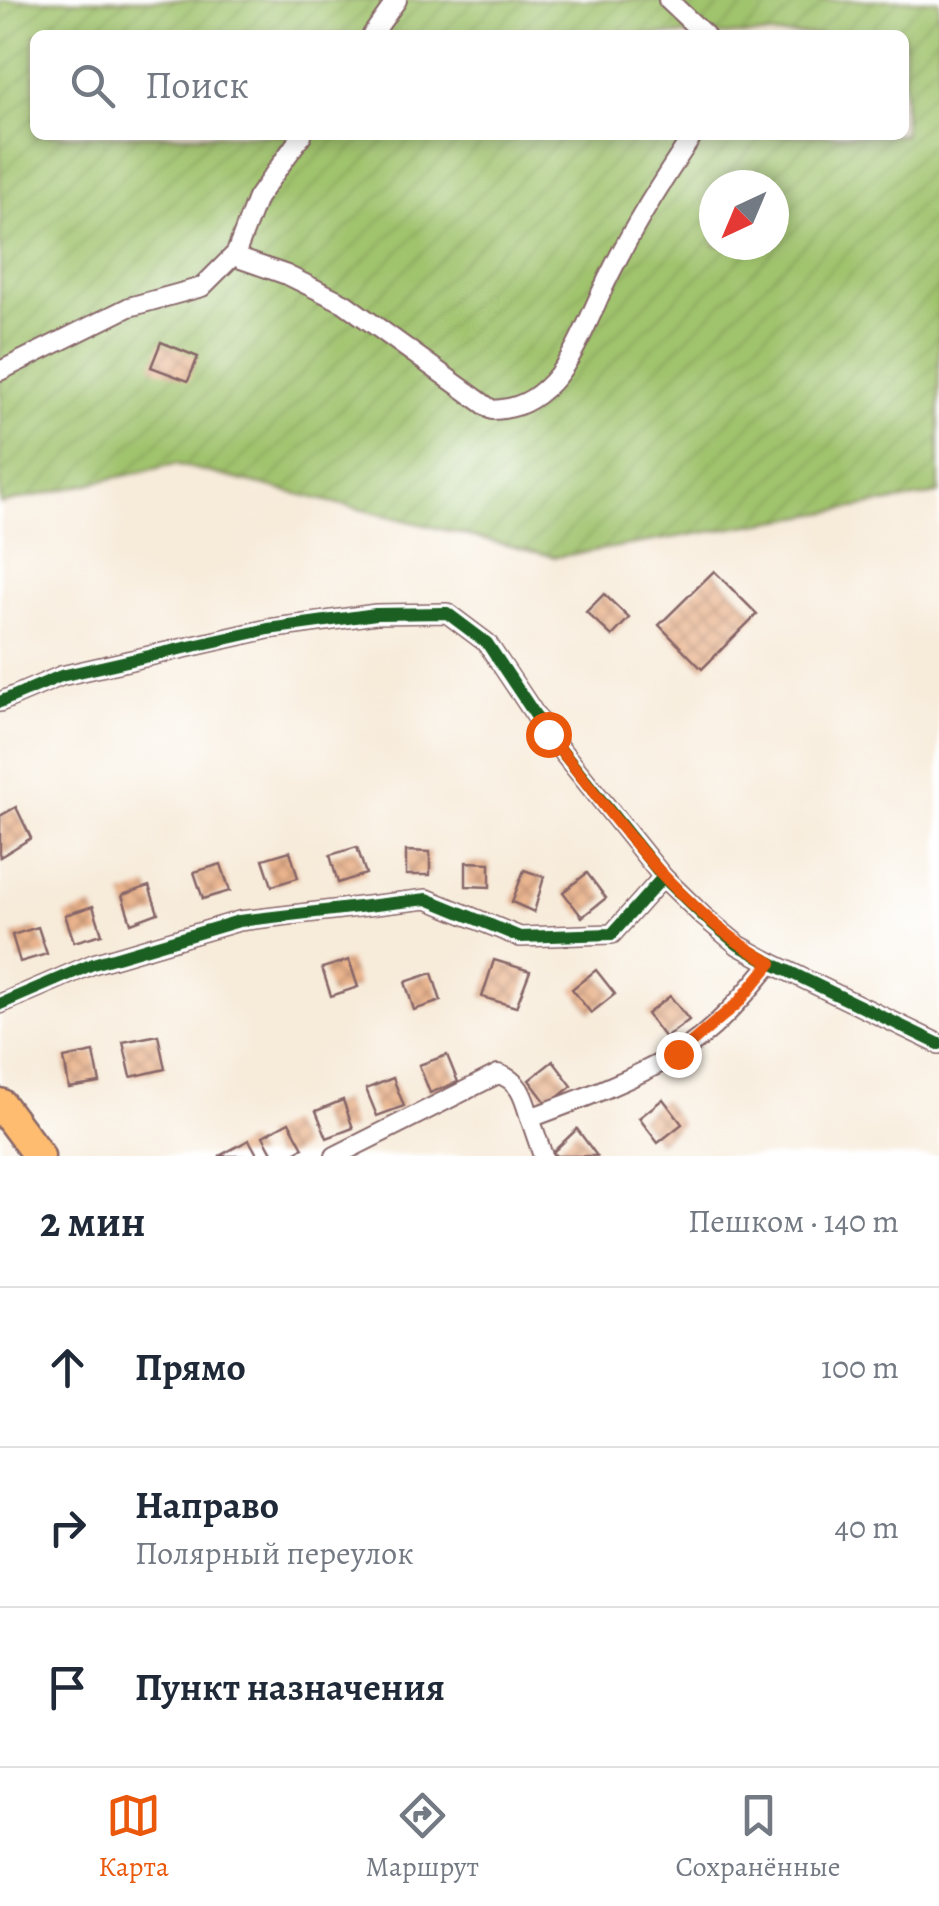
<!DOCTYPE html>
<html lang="ru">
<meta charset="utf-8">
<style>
body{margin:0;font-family:Alegreya,serif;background:#f6f6f7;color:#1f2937}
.compass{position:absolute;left:699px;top:170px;width:90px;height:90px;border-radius:50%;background:#fff;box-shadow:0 5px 15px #0003;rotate:224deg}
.stop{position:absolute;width:30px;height:30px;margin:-22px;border:8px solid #ea580c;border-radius:50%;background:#fff}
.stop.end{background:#ea580c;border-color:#fff;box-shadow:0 2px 10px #0008}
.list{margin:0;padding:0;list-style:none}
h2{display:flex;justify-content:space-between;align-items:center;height:130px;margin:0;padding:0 40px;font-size:42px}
h2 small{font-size:32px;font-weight:400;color:#747a83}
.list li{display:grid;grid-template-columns:65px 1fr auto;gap:30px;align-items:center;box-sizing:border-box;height:160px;padding:0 40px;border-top:2px solid #e0e1e3}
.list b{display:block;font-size:38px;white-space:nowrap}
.list p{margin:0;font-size:32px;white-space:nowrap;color:#747a83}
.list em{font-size:32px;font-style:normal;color:#747a83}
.icon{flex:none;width:55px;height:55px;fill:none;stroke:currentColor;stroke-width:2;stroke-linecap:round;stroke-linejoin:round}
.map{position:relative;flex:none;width:939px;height:1156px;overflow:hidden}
.search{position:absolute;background:#fff;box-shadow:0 5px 15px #0003;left:30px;right:30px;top:30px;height:110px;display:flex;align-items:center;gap:25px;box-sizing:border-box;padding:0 35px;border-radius:15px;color:#747a83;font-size:38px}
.sheet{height:610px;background:#fff}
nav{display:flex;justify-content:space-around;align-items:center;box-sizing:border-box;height:140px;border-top:2px solid #e0e1e3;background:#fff;font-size:28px;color:#747a83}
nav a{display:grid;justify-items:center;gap:5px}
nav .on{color:#ea580c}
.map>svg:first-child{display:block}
.garden{fill:url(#garden-furrows);stroke:#75714c;stroke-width:2.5;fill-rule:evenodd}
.building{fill:url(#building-cross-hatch)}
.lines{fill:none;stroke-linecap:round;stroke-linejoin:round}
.minor-casing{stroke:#876668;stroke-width:22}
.trunk-casing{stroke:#876668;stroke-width:35}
.minor{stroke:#fff;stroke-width:18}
.trunk{stroke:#fdbc6f;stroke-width:30}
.cycleway-casing{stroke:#fff;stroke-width:19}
.cycleway{stroke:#1b5e20;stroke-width:12}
.route{stroke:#ea580c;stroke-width:12}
</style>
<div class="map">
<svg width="939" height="1156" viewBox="0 0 939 1156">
<defs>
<pattern id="garden-furrows" width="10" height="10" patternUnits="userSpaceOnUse" patternTransform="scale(2.5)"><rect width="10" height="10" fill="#a0c36d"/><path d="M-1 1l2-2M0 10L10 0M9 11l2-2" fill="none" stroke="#8ba75f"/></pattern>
<pattern id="building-cross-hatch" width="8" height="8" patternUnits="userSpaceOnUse" patternTransform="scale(2.5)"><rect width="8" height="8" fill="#e9b38c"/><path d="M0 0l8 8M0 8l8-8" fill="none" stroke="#bf9173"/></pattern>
</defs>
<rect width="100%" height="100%" fill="#fff"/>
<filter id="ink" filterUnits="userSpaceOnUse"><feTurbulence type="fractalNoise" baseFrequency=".01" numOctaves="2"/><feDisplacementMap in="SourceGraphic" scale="20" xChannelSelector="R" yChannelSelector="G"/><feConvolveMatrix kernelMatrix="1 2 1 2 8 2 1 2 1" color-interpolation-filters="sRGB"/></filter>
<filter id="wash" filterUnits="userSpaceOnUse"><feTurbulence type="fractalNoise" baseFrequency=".0048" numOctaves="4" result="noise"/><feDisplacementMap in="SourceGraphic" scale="40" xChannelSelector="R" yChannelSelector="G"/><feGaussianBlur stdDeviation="2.25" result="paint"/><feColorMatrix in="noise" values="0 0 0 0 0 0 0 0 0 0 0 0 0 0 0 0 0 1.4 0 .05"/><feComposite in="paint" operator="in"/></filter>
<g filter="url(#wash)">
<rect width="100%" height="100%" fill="#f7ebd9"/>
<path class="garden" d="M0,0H939V494L556,557L175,464L0,504ZM35,35H904V135H35ZM714,185H774V245H714Z"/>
<g id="blocks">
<g class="building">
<polygon points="161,342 198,357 188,381 151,367"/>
<polygon points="714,571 757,614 702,669 659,625"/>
<polygon points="604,594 629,618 612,636 586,612"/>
<polygon points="16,807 31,838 0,857 0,816"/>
<polygon points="357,847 366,874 338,883 330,855"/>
<polygon points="290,851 298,878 272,886 263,859"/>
<polygon points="406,851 430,852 430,875 406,875"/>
<polygon points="466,862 490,863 490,887 466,886"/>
<polygon points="221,864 230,891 203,899 194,872"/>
<polygon points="524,870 544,877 534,912 512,902"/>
<polygon points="587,873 606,898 582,917 563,892"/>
<polygon points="149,886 158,913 131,923 122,895"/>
<polygon points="93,906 102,934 74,942 65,915"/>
<polygon points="38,927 47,954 20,962 12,935"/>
<polygon points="349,960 358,987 331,996 322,968"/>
<polygon points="494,960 530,971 516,1007 482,997"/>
<polygon points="596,970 615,994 591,1013 572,989"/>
<polygon points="432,973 441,1001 414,1010 405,982"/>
<polygon points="670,996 689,1020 665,1038 647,1014"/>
<polygon points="158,1035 165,1069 131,1077 123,1042"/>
<polygon points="94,1052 100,1083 69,1088 64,1058"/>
<polygon points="447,1055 458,1082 430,1093 419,1065"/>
<polygon points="553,1061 572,1086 548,1105 529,1080"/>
<polygon points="393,1078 404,1106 377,1116 366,1089"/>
<polygon points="663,1099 682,1124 658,1143 639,1118"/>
<polygon points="343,1100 353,1128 327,1138 316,1111"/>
<polygon points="289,1122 303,1148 289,1156 274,1156 263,1136"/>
<polygon points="577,1129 597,1156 556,1156 553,1152"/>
<polygon points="249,1140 258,1156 219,1156"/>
</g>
</g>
</g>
<g filter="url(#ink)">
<use href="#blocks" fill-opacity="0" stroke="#876668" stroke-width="2.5"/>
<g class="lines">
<defs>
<g id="minor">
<polyline points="668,0 705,35"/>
<polyline points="372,35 397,0"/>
<path d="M236,253L241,259L287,275L344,303L492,410C517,409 534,401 552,382C577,355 593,307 610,274C634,225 663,180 693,135"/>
<polyline points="0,371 129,307 202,287 236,253 257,198 302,135"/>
<polyline points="0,702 61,676 268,629 376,614 447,613 487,643 548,734 663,877 703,916 738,945 771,963 939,1044"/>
<polyline points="0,1004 93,964 239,921 427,899 520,937 612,934 663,877"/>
<polyline points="530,1118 543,1156"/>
<path d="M335,1156L498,1074C520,1080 524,1098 530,1118C579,1100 629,1081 675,1055C712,1034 744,996 771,963"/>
</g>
<polyline id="trunk" points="0,1104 39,1156"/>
</defs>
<use href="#minor" class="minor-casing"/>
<use href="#trunk" class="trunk-casing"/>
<use href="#minor" class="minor"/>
<use href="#trunk" class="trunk"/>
<defs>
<g id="cycleway">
<polyline points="0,702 61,676 268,629 376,614 447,613 487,643 548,734 663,877 703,916 738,945 771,963 939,1044"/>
<polyline points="0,1004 93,964 239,921 427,899 520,937 612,934 663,877"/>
</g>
</defs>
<use href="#cycleway" class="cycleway-casing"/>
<use href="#cycleway" class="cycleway"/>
</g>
</g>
<g class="lines" filter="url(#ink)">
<path class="route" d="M548,734C615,817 677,911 771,963L738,1003L678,1054"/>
</g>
</svg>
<svg class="compass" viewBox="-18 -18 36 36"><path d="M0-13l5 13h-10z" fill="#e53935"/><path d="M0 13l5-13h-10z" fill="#747a83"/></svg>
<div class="stop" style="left:548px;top:734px"></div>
<div class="stop end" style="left:678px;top:1054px"></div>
<div class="search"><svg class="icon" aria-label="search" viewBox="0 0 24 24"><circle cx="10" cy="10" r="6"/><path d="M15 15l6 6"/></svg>Поиск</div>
</div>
<section class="sheet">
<h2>2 мин<small>Пешком · 140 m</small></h2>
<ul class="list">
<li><svg class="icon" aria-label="ahead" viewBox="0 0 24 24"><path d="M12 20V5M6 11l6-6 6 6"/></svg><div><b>Прямо</b></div><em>100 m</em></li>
<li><svg class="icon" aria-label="right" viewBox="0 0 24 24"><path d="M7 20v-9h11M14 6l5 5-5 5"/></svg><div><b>Направо</b><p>Полярный переулок</p></div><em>40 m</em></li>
<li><svg class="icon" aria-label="arrive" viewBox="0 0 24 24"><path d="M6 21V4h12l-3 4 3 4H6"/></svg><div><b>Пункт назначения</b></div></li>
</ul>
</section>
<nav>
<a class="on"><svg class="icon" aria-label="map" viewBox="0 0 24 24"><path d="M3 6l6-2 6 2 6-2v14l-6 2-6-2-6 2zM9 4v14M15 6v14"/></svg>Карта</a>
<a><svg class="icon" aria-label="directions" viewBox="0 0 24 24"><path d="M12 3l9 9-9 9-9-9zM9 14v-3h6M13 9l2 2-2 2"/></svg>Маршрут</a>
<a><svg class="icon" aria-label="saved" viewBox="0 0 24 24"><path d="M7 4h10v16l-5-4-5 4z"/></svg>Сохранённые</a>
</nav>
